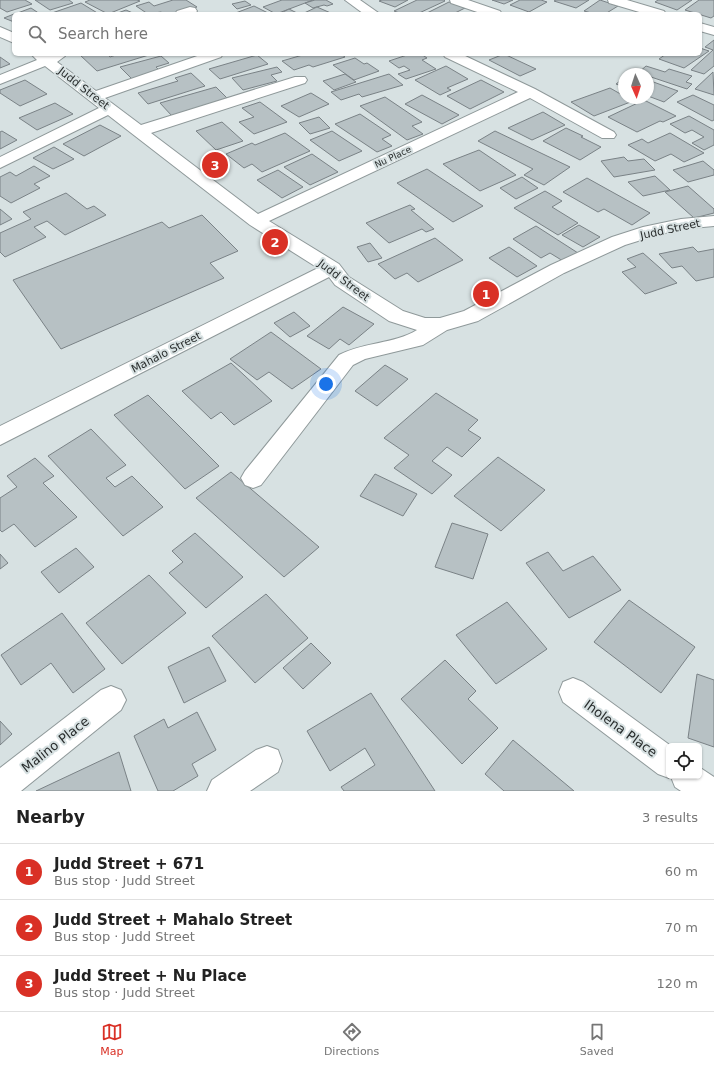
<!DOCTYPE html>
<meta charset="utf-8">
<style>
body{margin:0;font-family:"DejaVu Sans",sans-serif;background:#f2f2f2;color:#222}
.controls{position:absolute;right:12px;bottom:12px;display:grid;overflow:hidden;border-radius:6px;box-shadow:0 1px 3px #0004}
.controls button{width:36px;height:36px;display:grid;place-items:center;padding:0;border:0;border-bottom:1px solid #e0e0e0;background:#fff;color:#222;font:20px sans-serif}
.compass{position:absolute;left:618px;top:68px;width:36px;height:36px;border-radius:50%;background:#fff;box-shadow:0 1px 3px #0004;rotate:177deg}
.you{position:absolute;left:326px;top:384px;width:14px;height:14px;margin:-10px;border:3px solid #fff;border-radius:50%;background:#1a73e8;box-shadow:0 0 0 6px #1a73e833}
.badge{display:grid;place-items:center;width:26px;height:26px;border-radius:50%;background:#d93025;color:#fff;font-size:13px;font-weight:700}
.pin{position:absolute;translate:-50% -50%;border:2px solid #fff;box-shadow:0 1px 4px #0006}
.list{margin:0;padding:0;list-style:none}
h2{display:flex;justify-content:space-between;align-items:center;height:52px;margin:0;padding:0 16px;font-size:17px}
h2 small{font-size:13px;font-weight:400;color:#767676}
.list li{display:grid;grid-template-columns:26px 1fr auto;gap:12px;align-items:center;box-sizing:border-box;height:56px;padding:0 16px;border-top:1px solid #e0e0e0}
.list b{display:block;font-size:15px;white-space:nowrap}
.list p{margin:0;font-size:13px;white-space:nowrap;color:#767676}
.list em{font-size:13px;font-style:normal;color:#767676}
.icon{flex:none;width:22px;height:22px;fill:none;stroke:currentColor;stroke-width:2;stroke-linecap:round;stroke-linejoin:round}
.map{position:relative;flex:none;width:714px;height:791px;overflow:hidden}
.search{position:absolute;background:#fff;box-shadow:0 1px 3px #0004;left:12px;right:12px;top:12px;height:44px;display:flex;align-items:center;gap:10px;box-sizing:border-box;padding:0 14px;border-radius:6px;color:#767676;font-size:15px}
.sheet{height:220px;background:#fff}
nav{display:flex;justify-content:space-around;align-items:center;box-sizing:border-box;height:56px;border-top:1px solid #e0e0e0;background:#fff;font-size:11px;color:#767676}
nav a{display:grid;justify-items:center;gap:2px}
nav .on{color:#d93025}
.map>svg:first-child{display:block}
.building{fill:#b7c1c4;stroke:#7a8286}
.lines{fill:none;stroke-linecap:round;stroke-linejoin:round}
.minor-casing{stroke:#8f999a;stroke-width:2}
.minor{fill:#fff;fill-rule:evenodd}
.labels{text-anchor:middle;stroke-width:4;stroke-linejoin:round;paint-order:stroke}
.far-street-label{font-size:9px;fill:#2a2e2e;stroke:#d7e1e2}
.street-label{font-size:11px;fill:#2a2e2e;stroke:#d7e1e2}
.near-street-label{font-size:13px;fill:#2a2e2e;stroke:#d7e1e2}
</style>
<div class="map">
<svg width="714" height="791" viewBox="0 0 714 791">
<rect width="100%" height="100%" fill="#d7e1e2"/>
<g class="building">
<polygon points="0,0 25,0 32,4 7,12 0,8"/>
<polygon points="35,0 69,0 73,3 50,10"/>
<polygon points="90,0 137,0 140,1 108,14 85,2"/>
<polygon points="173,0 186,0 197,7 175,14 164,14 161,12 148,14 136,6 149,2 154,6"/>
<polygon points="282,0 313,0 276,14 263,7"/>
<polygon points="315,0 326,0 333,4 327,6 324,5 313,8 305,3"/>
<polygon points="382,0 408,0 395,7 379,1"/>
<polygon points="417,0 444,0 445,1 417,14 402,14 394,11"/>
<polygon points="492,0 513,0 504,4"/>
<polygon points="520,0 541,0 547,2 529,12 510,5"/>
<polygon points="556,0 589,0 576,8 554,1"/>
<polygon points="600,0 618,6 605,14 595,14 584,11"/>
<polygon points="658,0 692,0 677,10 655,2"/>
<polygon points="699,0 714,0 714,16 711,18 685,10"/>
<polygon points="245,1 251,5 237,9 232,4"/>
<polygon points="449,2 465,8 453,14 425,14"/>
<polygon points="81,3 99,14 49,14"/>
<polygon points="254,6 270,14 233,14"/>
<polygon points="317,7 333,14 302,14"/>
<polygon points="31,8 40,14 15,14"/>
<polygon points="289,9 299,14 279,14"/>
<polygon points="126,10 135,14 115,14"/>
<polygon points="14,14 14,22 4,18"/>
<polygon points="714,40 714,66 704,74 691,70 713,50 705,47"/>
<polygon points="700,48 709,51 684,68 659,59 666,54 700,54"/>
<polygon points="83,54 107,54 110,57 119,54 152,54 97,71 80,55"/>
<polygon points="306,54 341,54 345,57 313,67 309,65 294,70 282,61"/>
<polygon points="410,54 421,54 427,58 422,60 436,69 406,79 398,74 410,70 404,66 399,68 389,61"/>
<polygon points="504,54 536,69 520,76 489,60"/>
<polygon points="257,55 268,64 220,79 209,69"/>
<polygon points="161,56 169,63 156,67 161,72 133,80 120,67"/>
<polygon points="0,57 10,64 0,68"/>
<polygon points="355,58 364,64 367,63 379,71 354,80 333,65"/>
<polygon points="446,66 468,79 447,88 451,90 440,95 415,80"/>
<polygon points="646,66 665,72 669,69 692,76 686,82 692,84 687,89 648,76 648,74 638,73"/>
<polygon points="277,67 282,72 271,75 277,81 243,90 232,78"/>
<polygon points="713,72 714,95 695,89"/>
<polygon points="191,73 205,86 148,104 138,93 178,81 175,78"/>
<polygon points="345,74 356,82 334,90 323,81"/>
<polygon points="389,74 403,85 362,97 359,94 341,100 331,92"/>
<polygon points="624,78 624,87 616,84"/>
<polygon points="25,80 47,94 20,106 0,93 0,90"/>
<polygon points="481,80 504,92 470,109 447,96"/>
<polygon points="648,80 678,91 664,102 648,96"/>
<polygon points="216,87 228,99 172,116 160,103"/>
<polygon points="610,88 624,96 624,98 633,101 594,116 571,102"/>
<polygon points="311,93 329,104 299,117 281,106"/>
<polygon points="422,95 459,115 442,124 405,104"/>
<polygon points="693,95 714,105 714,120 712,121 677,102"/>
<polygon points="385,97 422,122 412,126 423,134 407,140 360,106"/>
<polygon points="644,100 676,116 663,122 660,121 637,132 608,117"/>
<polygon points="260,102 287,122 254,134 239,122 254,117 242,108"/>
<polygon points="55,103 73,114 37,130 19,118"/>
<polygon points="543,112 565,125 532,140 508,128"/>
<polygon points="360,114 391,135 382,139 392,146 377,152 335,124"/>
<polygon points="689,116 714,130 714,145 704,150 692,143 704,137 692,130 685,133 670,124"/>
<polygon points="319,117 330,128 310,134 299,123"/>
<polygon points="222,122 243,141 216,150 196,131"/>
<polygon points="100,125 121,136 84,156 63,144"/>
<polygon points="566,128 583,136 581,137 601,147 580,160 543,141"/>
<polygon points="2,131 17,140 0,149 0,132"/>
<polygon points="332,131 362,151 339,161 310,140"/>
<polygon points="495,131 570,167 544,185 524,175 533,169 478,141"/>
<polygon points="285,133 310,151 262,172 252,164 244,168 226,154 252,143 255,145"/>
<polygon points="670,133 704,153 684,162 671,154 655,161 628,145 642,139 648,143"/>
<polygon points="54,147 74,159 53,169 33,158"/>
<polygon points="479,150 516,175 480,191 443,164"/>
<polygon points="312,154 338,172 310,185 284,167"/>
<polygon points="624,157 628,161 644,159 655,170 614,177 601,161"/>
<polygon points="703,161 714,170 714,175 688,182 673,170"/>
<polygon points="34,166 50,176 34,184 40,188 11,203 0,196 0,177 10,172 16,176"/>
<polygon points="427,169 483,206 453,222 397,183"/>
<polygon points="278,170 303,187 282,198 257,180"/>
<polygon points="655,176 670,190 643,196 628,182"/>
<polygon points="522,177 538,188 516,199 500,188"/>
<polygon points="587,178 650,213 632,225 604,209 598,212 563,192"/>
<polygon points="688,186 714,209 714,213 694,218 665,192"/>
<polygon points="545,191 562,201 552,207 578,223 558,235 514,208"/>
<polygon points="66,193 87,209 94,206 106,215 65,235 47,221 34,227 46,237 5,257 0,252 0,233 31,219 23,212"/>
<polygon points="410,205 415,209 411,210 434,229 426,232 422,229 389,243 366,223"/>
<polygon points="0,209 12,219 0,225"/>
<polygon points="202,215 238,251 210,263 224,278 61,349 13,280 162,222 169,228"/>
<polygon points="579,225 600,237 583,247 562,235"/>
<polygon points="536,226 578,253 563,261 550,253 541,258 513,239"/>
<polygon points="435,238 463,260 418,282 407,273 395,279 378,264"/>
<polygon points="370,243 382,258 368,262 357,247"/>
<polygon points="509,247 537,266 517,277 489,258"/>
<polygon points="693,247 698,252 714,249 714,277 696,281 682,266 672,268 659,254"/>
<polygon points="643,253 677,283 645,294 622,272 636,267 627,259"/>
<polygon points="343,307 374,324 349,345 340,339 329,349 307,336"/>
<polygon points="294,312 310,326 290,337 274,323"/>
<polygon points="271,332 321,369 292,389 269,372 257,380 230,359"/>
<polygon points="231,363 272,401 234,425 221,412 211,419 182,391"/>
<polygon points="385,365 408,379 377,406 355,391"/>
<polygon points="436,393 478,420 468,430 481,438 462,457 447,447 432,461 452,475 432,494 394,468 409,455 384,438"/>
<polygon points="148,395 219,466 185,489 114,415"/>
<polygon points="91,429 126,465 106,478 115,487 132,476 163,507 123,536 48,456"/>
<polygon points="498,457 545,490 501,531 454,496"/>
<polygon points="35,458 54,476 43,483 77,517 35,547 14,524 2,532 0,530 0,498 17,487 7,476"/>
<polygon points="231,472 319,547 284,577 196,498"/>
<polygon points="375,474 417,494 403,516 360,496"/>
<polygon points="452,523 488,534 473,579 435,567"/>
<polygon points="195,533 243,577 206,608 169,573 183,562 172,551"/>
<polygon points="76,548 94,567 59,593 41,572"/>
<polygon points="548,552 563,571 593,556 621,590 569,618 526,563"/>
<polygon points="0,554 8,563 0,569"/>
<polygon points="149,575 186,613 122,664 86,623"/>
<polygon points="266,594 308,638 255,683 212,636"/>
<polygon points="629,600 695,647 661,693 594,642"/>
<polygon points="507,602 547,649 496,684 456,635"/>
<polygon points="62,613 105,669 73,693 51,663 21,685 1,655"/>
<polygon points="311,643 331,663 303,689 283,668"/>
<polygon points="209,647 226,681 184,703 168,667"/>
<polygon points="445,660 476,691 468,699 498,728 462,764 401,699"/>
<polygon points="697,674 714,680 714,747 688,738"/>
<polygon points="371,693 435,791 344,791 341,787 375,765 365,748 330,771 307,731"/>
<polygon points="197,712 216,750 192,764 198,776 173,791 158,791 134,736 164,719 168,728"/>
<polygon points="0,721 12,734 0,745"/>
<polygon points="513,740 574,791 504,791 485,774"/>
<polygon points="119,752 131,791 36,791"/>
</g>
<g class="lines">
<defs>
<g id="minor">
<polygon points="345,0 360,0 380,14 364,14"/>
<polygon points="450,0 468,0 500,11 502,14 483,14 451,3"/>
<polygon points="608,0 627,0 664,11 666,14 646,14 609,3"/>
<polygon points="190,7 195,8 197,11 195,14 175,14 177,11"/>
<polygon points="700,23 714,27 714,35 700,31"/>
<polygon points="0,27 14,33 14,43 0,37"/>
<path d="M31,54H64L65,56L57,62L96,91L203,54H223L221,57L105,98L141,125L295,77H305L307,80L305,83L151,133L258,214L518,92L445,57L443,54H461L535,89L614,132L616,135L614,138H602L530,98L269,221L339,264L349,277L403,311L425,318H440L464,311L551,265L612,237L643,227L681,219L714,216V226L681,229L654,236L625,245L564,273L478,321L447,330L423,345L365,359L353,365L261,485L253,488L245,485L241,478L245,471L339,355C364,342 394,344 417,330L389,321L335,285L329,277L0,445V426L318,268L250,225L108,115L0,168V157L99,108L45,66L0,84V75L37,60Z"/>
<polygon points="573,678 583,682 671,746 669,746 669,776 699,776 699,767 714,777 714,791 681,791 675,787 671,777 669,778 658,774 563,702 559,692 563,682"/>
<polygon points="111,686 121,690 126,700 121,710 21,791 0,791 0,768 101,690"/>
<polygon points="267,746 278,750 282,761 278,772 250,791 207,791 212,780 256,750"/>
</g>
</defs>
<use href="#minor" class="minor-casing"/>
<use href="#minor" class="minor"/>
</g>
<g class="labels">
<g class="far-street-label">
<text transform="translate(393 157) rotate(-25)" y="3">Nu Place</text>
</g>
<g class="street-label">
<text transform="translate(84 88) rotate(38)" y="4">Judd Street</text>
<text transform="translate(670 229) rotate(-12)" y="4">Judd Street</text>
<text transform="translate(344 280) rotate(37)" y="4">Judd Street</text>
<text transform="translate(166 352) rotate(-27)" y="4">Mahalo Street</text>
</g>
<g class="near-street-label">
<text transform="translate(621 728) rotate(36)" y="5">Iholena Place</text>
<text transform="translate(55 744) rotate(-38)" y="5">Malino Place</text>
</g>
</g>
</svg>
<div class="controls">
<button><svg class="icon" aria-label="locate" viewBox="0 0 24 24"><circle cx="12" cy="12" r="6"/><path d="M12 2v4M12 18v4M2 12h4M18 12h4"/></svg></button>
</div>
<svg class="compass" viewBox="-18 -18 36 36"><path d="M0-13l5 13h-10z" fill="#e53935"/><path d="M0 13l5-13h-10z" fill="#767676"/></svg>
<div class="you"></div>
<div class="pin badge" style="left:486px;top:294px">1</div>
<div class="pin badge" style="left:275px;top:242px">2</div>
<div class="pin badge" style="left:215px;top:165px">3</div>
<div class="search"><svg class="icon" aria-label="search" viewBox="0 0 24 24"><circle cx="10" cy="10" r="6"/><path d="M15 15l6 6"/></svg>Search here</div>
</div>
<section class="sheet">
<h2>Nearby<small>3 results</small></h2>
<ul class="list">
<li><span class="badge">1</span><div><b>Judd Street + 671</b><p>Bus stop · Judd Street</p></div><em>60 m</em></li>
<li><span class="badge">2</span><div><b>Judd Street + Mahalo Street</b><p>Bus stop · Judd Street</p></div><em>70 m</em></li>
<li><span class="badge">3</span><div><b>Judd Street + Nu Place</b><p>Bus stop · Judd Street</p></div><em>120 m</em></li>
</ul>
</section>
<nav>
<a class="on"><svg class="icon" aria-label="map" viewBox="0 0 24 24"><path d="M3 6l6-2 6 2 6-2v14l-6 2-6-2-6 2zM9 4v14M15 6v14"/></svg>Map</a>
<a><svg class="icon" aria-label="directions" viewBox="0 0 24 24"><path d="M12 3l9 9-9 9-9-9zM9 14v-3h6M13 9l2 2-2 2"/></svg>Directions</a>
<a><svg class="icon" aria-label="saved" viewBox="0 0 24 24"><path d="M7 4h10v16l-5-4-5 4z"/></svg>Saved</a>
</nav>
